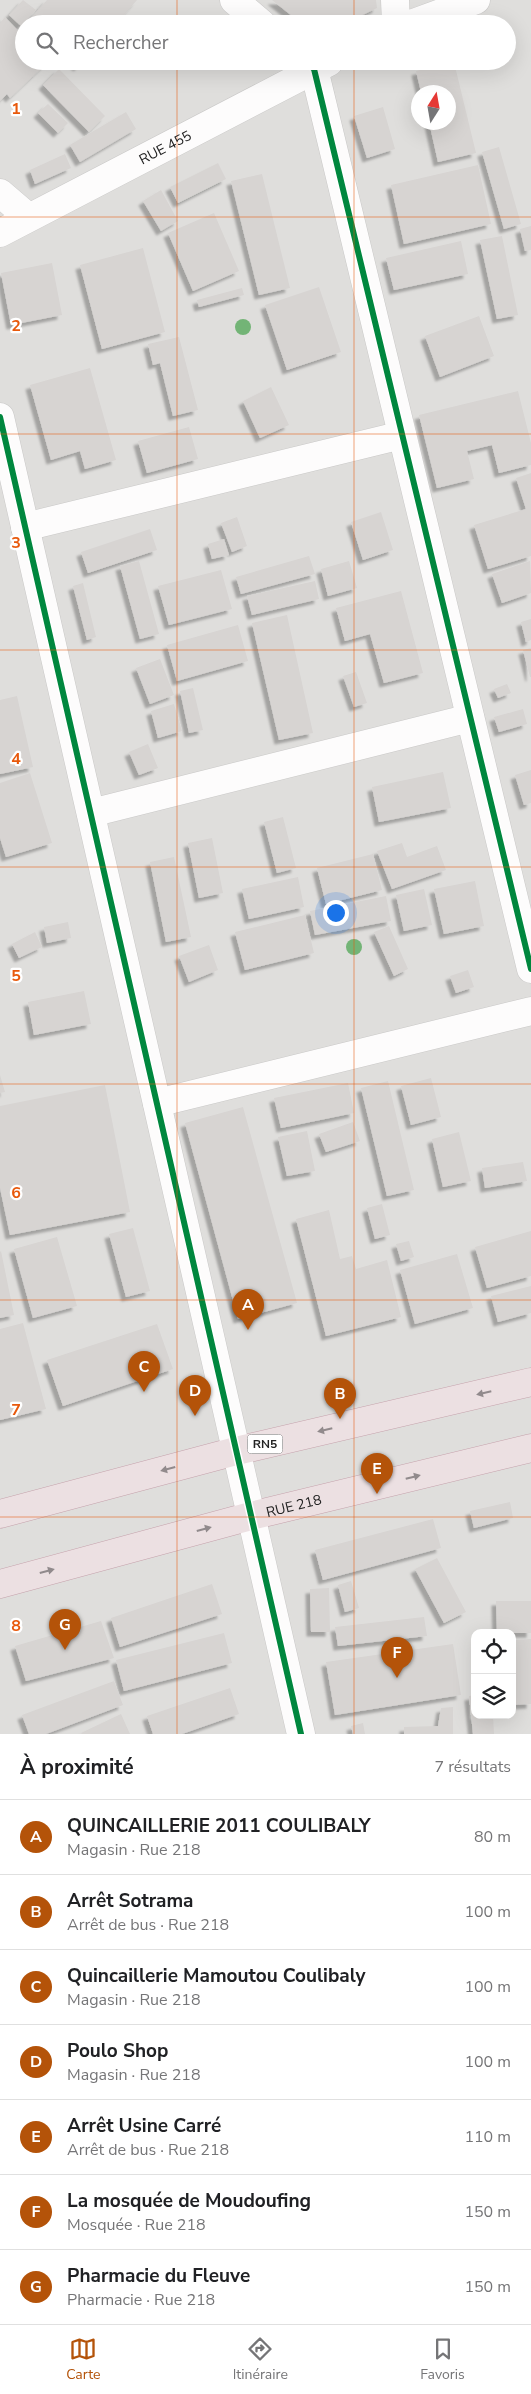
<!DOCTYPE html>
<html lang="fr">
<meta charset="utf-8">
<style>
body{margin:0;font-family:"Nunito Sans",sans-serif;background:#f2f2f2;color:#202124}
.controls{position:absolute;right:15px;bottom:15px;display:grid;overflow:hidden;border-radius:10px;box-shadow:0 5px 20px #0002}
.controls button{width:45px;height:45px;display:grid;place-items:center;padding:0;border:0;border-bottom:1px solid #e0e0e0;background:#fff;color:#202124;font:25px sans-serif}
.compass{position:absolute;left:411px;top:85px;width:45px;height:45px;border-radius:50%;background:#fff;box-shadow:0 5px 20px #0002;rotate:11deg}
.you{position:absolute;left:335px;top:912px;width:18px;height:18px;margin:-12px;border:4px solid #fff;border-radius:50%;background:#1a73e8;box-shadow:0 0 0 8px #1a73e833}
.badge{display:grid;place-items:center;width:32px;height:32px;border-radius:50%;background:#b45309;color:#fff;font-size:16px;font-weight:700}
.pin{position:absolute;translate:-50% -41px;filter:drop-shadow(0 1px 2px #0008)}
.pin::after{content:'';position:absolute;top:26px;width:18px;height:15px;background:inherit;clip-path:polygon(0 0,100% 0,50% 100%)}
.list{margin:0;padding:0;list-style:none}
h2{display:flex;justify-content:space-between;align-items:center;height:65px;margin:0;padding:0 20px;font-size:21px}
h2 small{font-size:16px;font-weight:400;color:#757577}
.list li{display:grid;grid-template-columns:32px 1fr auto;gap:15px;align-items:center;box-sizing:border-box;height:75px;padding:0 20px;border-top:1px solid #e0e0e0}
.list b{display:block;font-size:19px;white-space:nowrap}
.list p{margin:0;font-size:16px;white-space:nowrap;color:#757577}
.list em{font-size:16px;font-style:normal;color:#757577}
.icon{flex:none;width:28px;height:28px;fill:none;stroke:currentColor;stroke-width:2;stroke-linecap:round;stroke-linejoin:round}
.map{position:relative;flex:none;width:531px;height:1734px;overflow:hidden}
.search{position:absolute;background:#fff;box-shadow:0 5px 20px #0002;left:15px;right:15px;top:15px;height:55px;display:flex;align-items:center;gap:12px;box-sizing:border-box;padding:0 18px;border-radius:28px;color:#757577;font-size:19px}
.sheet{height:590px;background:#fff}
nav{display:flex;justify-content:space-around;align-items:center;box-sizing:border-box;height:70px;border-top:1px solid #e0e0e0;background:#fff;font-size:14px;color:#757577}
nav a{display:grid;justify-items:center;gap:2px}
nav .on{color:#b45309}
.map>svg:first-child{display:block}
.residential{fill:#dfdedc;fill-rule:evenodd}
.building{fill:#d7d4d2;filter:url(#shadow)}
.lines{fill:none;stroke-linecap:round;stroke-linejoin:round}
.minor-casing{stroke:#c9c8c7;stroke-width:29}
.highway-casing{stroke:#c5a2ac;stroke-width:29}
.minor{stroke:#fdfcfc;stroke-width:28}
.highway{stroke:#ece0e2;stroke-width:28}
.cycleway-casing{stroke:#fff;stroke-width:9}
.cycleway{stroke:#00873e;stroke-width:6}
.tree{fill:#73b476}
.oneway{fill:#918a8c}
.grid{fill:none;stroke:#e8590c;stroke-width:1;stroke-opacity:0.55}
.labels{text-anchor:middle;stroke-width:4.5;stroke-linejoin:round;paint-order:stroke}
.shield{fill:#fff;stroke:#646464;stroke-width:1}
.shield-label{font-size:12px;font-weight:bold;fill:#222}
.street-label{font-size:14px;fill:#222;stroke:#fff}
.grid-label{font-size:16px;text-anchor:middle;font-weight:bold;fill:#e8590c;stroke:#fff;stroke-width:4.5;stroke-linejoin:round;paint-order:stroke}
</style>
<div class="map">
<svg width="531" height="1734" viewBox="0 0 531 1734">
<defs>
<filter id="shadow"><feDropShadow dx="-4.5" dy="4.5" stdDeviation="1" flood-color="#0004"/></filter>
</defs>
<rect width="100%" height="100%" fill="#f0eeeb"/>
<path class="residential" d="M0,0H531V1734H0ZM24,24H507V61H24ZM418,92H448V122H418ZM475,1633H512V1715H475Z"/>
<g class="building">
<polygon points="23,0 36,10 21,26 9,15"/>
<polygon points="47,0 137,0 116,24 29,24 27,22"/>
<polygon points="272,0 376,0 377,8 344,24 302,24"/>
<polygon points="5,17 22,35 24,33 24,61 49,61 10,98 7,94 0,101 0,23"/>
<polygon points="72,61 83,61 78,67"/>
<polygon points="454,62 476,153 438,162 429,122 448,122 448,92 421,92 416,71"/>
<polygon points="59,69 105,116 89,132 43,85"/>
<polygon points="48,104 68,123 58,133 38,113"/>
<polygon points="383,107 395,149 367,158 354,116"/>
<polygon points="126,112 136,129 80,162 70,145"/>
<polygon points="499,147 521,224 504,229 482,152"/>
<polygon points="65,154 71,168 35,184 30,170"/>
<polygon points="218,163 226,179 178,203 170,187"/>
<polygon points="478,165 491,224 404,244 391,185"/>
<polygon points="262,174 290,288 259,295 231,181"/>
<polygon points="161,190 178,221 161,231 143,201"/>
<polygon points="214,213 239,271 193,291 168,233"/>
<polygon points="531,226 531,250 525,251 520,229"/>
<polygon points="502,236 518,315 497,319 480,240"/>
<polygon points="461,241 468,274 394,290 386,258"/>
<polygon points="143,248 165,332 102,349 80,265"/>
<polygon points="52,263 62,315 11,325 1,273"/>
<polygon points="319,287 341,352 287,370 265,305"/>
<polygon points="242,288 244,295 199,307 197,300"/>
<polygon points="479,316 494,356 440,377 425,336"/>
<polygon points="179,337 198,410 173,416 160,363 153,365 148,344"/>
<polygon points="90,368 116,460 85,469 80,451 51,460 30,385"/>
<polygon points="271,387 289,425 260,438 243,401"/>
<polygon points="518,391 531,443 531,465 499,473 492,445 467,451 474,479 437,488 419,415"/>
<polygon points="189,427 198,459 147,473 138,441"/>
<polygon points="531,473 531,556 488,569 474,525 526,509 516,478"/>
<polygon points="381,512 393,550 363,560 351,522"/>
<polygon points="237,517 247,546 232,552 221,523"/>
<polygon points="150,529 157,550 88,573 81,552"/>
<polygon points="224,539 229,555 212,559 208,544"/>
<polygon points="309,556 315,574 241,594 236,577"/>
<polygon points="139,561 159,634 140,639 120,566"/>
<polygon points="349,561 357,588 328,596 321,569"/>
<polygon points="530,561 531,593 502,603 492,574"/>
<polygon points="221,570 232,609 169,625 158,586"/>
<polygon points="315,581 319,599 252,615 247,596"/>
<polygon points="83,583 96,637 87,640 73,586"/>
<polygon points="401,591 423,673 384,683 370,634 345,641 336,608"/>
<polygon points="287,615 313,733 279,740 252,623"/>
<polygon points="531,619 531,640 526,642 521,622"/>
<polygon points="238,625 248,661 177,681 167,645"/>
<polygon points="531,648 531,677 530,677 523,650"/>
<polygon points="160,659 174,695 150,704 136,668"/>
<polygon points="356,672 367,703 354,707 343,676"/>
<polygon points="507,684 511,693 498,698 494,689"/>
<polygon points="193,688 203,730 189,733 180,691"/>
<polygon points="17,696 33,767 0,774 0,700"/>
<polygon points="174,704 182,731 158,738 151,711"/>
<polygon points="523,709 527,724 499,732 494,717"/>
<polygon points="148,744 158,768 139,775 129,752"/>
<polygon points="531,770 531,803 524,805 515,775"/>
<polygon points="443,772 451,808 379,822 372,787"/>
<polygon points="30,773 52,843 6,857 0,838 0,783"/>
<polygon points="283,817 296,868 277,873 264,822"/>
<polygon points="212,838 223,893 199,898 188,843"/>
<polygon points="402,843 407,857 437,846 446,870 392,889 377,851"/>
<polygon points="373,854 382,890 326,904 317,868"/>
<polygon points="174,857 191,937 166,942 150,862"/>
<polygon points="298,877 304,907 249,919 242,889"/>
<polygon points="475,881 484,926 444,934 434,889"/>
<polygon points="424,889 432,925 404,931 396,895"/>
<polygon points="386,896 391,921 315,935 310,911"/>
<polygon points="305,915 314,953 245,970 235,932"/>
<polygon points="68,922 71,938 47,943 44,927"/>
<polygon points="389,926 408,969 394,976 374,932"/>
<polygon points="35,932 42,947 19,958 12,944"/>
<polygon points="209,945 218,970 189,982 179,956"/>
<polygon points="468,970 474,987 456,993 450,976"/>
<polygon points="84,991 91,1024 34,1035 28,1002"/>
<polygon points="0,1075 5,1092 0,1093"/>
<polygon points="431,1078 441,1117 411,1125 401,1086"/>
<polygon points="388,1081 414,1190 387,1196 361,1088"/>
<polygon points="348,1083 354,1113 281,1128 274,1098"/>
<polygon points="105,1085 130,1212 10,1235 0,1188 0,1106"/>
<polygon points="243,1107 297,1303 238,1319 185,1123"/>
<polygon points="353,1122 360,1141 326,1152 319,1134"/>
<polygon points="307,1131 315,1171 287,1176 278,1137"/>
<polygon points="459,1132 471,1181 443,1187 432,1139"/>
<polygon points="523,1162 527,1181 485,1188 482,1168"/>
<polygon points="382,1204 390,1235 375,1239 367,1208"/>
<polygon points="329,1210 340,1259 352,1256 356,1269 387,1260 401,1317 326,1336 296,1219"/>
<polygon points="133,1228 150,1291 126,1297 109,1234"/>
<polygon points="531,1231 531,1276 487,1288 475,1247"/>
<polygon points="57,1237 77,1306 33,1318 14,1249"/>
<polygon points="409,1241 414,1257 401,1261 396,1244"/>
<polygon points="1,1251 14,1315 0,1318 0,1252"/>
<polygon points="457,1254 473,1308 415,1324 400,1270"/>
<polygon points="531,1286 531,1313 498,1322 491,1296"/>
<polygon points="23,1323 46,1409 0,1420 0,1329"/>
<polygon points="157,1324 173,1369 63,1406 47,1360"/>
<polygon points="510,1502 513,1518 474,1528 470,1511"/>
<polygon points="433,1519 441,1548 323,1580 315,1550"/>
<polygon points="437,1558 466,1612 444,1623 415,1569"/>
<polygon points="351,1581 359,1608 345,1612 338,1585"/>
<polygon points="212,1584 222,1614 120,1647 111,1618"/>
<polygon points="329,1588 330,1632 311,1632 310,1589"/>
<polygon points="496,1601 531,1601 531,1633 497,1633"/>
<polygon points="424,1617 427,1636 338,1646 335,1627"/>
<polygon points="101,1621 114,1658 26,1681 15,1646"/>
<polygon points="224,1633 232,1663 124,1691 116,1660"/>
<polygon points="531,1639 531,1704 512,1705 512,1640"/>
<polygon points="453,1644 461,1695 335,1715 326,1662"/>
<polygon points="114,1681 123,1705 46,1734 29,1734 22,1715"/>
<polygon points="230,1688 239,1714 182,1734 153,1734 147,1716"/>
<polygon points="475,1695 475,1715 493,1715 494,1734 473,1734 469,1696"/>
<polygon points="453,1707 453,1734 404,1734 404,1727 438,1726 441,1708"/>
<polygon points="121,1714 130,1734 82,1734 81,1733"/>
<polygon points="363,1723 365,1734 353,1734 351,1726"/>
</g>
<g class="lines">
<defs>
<g id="minor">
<polyline points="234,0 262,24"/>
<polyline points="395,0 396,24"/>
<polyline points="411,24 476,0"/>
<polyline points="305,61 314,69 531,969"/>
<polyline points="0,193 28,217"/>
<path id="s1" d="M0,233L329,62"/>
<polyline points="0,417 301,1734"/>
<polyline points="25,527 402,435"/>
<polyline points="91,813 470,718"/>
<polyline points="157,1103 531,1011"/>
</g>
<g id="highway">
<polyline points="0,1514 236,1451 531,1382"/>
<path id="s2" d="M0,1584L251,1516L531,1448"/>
</g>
</defs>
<use href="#minor" class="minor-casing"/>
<use href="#highway" class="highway-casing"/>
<use href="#minor" class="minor"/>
<use href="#highway" class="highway"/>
<defs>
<g id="cycleway">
<polyline points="305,61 314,69 531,969"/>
<polyline points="0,417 301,1734"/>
</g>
</defs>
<use href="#cycleway" class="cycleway-casing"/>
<use href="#cycleway" class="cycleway"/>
</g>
<g class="tree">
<circle cx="243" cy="327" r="8"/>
<circle cx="354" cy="947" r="8"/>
</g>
<defs><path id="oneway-solid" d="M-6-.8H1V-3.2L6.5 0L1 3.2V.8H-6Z" transform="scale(1.25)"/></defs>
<g class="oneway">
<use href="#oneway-solid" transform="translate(484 1393) rotate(167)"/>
<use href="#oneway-solid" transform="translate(325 1430) rotate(167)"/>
<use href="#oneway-solid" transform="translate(168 1469) rotate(165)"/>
<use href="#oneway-solid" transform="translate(413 1477) rotate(-14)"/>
<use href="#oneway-solid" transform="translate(204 1529) rotate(-15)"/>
<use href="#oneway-solid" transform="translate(47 1571) rotate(-15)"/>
</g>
<path class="grid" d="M177,0V24M354,0V24M177,61V1734M354,61V1734M0,217H531M0,434H531M0,650H531M0,867H531M0,1084H531M0,1300H531M0,1517H531"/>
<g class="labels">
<rect class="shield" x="247.5" y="1434.5" width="35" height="19" rx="4"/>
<g class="shield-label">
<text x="265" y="1448">RN5</text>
</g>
<g class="street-label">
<text dy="5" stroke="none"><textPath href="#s1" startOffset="186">RUE 455</textPath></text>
<text dy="5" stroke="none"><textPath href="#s2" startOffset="304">RUE 218</textPath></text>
</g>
</g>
<g class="grid-label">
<text x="16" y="114">1</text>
<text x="16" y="331">2</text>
<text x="16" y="548">3</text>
<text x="16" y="764">4</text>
<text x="16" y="981">5</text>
<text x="16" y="1198">6</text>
<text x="16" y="1415">7</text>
<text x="16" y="1631">8</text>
</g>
</svg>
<div class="controls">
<button><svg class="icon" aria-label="locate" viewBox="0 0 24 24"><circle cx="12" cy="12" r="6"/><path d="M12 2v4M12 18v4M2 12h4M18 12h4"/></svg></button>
<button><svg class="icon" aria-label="layers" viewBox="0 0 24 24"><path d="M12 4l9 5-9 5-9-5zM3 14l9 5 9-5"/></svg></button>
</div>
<svg class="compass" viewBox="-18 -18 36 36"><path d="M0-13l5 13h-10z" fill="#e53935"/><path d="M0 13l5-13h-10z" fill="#757577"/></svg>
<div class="you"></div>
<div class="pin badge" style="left:248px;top:1330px">A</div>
<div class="pin badge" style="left:340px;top:1419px">B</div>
<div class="pin badge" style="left:144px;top:1392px">C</div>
<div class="pin badge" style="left:195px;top:1416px">D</div>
<div class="pin badge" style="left:377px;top:1494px">E</div>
<div class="pin badge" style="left:397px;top:1678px">F</div>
<div class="pin badge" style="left:65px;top:1650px">G</div>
<div class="search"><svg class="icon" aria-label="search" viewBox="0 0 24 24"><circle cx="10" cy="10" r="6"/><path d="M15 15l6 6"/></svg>Rechercher</div>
</div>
<section class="sheet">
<h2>À proximité<small>7 résultats</small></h2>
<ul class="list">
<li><span class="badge">A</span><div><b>QUINCAILLERIE 2011 COULIBALY</b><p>Magasin · Rue 218</p></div><em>80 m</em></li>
<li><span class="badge">B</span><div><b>Arrêt Sotrama</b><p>Arrêt de bus · Rue 218</p></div><em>100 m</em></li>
<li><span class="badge">C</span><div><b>Quincaillerie Mamoutou Coulibaly</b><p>Magasin · Rue 218</p></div><em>100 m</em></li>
<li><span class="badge">D</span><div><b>Poulo Shop</b><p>Magasin · Rue 218</p></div><em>100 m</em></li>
<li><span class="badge">E</span><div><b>Arrêt Usine Carré</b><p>Arrêt de bus · Rue 218</p></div><em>110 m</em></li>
<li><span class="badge">F</span><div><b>La mosquée de Moudoufing</b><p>Mosquée · Rue 218</p></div><em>150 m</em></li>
<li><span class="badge">G</span><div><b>Pharmacie du Fleuve</b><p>Pharmacie · Rue 218</p></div><em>150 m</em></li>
</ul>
</section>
<nav>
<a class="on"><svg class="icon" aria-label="map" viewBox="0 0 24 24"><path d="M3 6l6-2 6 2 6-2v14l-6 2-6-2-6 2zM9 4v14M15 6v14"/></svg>Carte</a>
<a><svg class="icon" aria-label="directions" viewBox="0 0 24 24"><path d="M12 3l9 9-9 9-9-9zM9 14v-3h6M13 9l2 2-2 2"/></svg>Itinéraire</a>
<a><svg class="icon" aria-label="saved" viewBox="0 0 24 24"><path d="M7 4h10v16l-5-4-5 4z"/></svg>Favoris</a>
</nav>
